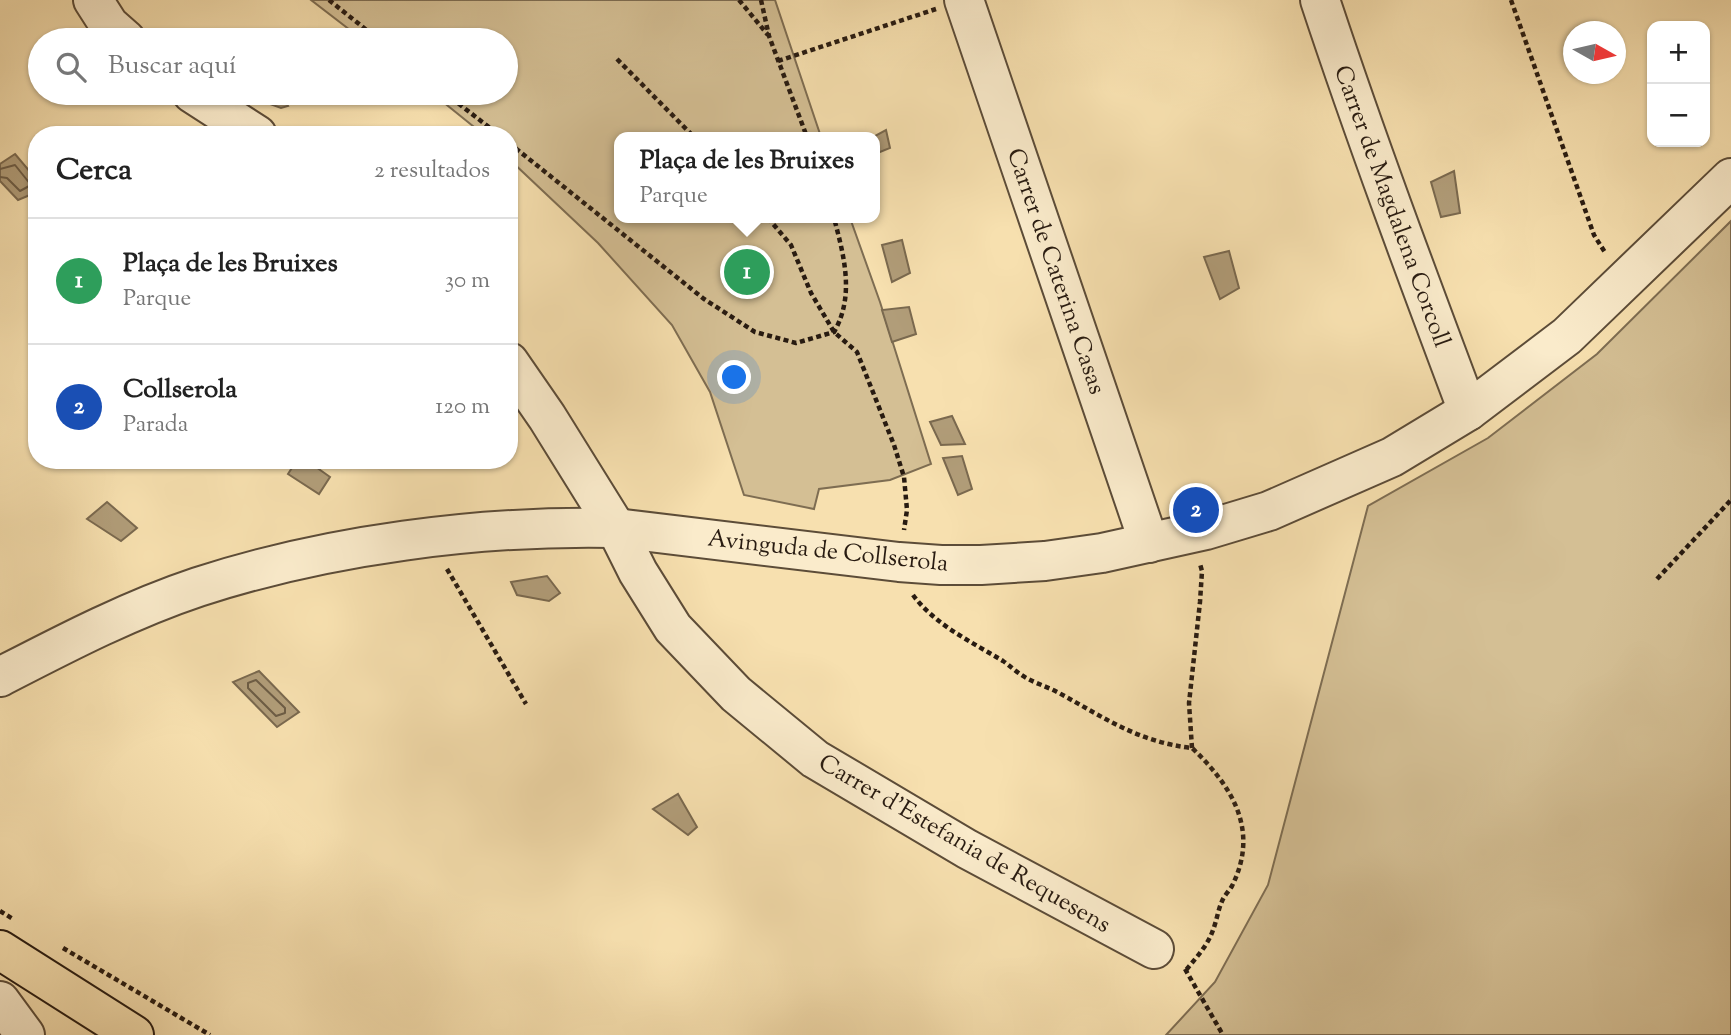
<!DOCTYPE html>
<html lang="es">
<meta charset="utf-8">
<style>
body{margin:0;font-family:"Sorts Mill Goudy",serif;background:#f2f2f2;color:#222}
.controls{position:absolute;right:21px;top:21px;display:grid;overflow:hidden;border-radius:14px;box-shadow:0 2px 5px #0004}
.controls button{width:63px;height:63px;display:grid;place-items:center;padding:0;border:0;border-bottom:2px solid #e0e0e0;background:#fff;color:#222;font:35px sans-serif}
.compass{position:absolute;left:1563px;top:21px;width:63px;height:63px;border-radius:50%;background:#fff;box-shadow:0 2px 5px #0004;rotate:98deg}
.you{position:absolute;left:735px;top:378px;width:24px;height:24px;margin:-18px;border:5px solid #fff;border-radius:50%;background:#1a73e8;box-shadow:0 0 0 10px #1a73e833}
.badge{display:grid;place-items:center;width:46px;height:46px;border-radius:50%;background:#db2777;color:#fff;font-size:23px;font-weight:700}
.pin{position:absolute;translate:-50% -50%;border:4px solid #fff;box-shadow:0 2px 7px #0006}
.popup{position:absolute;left:614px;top:132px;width:266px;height:91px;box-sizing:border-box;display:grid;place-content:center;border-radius:14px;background:#fff;filter:drop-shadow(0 2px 5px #0005);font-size:23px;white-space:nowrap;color:#767676}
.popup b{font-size:26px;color:#222}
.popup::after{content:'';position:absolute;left:50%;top:100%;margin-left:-14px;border:14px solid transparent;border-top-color:#fff}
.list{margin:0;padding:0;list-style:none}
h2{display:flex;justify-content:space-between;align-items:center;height:91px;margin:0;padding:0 28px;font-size:30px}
h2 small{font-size:23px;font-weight:400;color:#767676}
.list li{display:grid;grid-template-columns:46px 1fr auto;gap:21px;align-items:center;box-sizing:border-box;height:126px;padding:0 28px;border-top:2px solid #e0e0e0}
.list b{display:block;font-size:26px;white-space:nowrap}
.list p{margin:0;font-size:23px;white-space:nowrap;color:#767676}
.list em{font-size:23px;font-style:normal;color:#767676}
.icon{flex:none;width:38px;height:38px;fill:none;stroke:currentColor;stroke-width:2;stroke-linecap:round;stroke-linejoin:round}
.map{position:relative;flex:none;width:1731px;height:1035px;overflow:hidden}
.search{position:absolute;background:#fff;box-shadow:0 2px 5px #0004;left:28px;top:28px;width:490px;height:77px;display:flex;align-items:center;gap:18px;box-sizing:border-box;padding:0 24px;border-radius:38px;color:#767676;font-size:26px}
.panel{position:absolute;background:#fff;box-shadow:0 2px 5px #0004;left:28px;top:126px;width:490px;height:343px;border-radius:28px}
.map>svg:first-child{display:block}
.green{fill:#d4bf94;stroke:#7e6d52;stroke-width:2}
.water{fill:#b19d79;stroke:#7a694f;stroke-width:2}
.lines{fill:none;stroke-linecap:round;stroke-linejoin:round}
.shore{stroke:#6c5c45;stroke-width:2}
.minor-casing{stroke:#5c4c38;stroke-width:42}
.major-casing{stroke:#281b11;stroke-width:42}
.path{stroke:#281b11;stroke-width:4.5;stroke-dasharray:5 3.5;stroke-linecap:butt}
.minor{stroke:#faebcb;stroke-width:38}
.major{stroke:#f7e0af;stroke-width:38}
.labels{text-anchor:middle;stroke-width:6;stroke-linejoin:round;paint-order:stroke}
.street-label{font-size:24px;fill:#281b11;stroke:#faebcb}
</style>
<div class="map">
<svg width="1731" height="1035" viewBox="0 0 1731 1035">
<rect width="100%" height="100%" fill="#f7e0af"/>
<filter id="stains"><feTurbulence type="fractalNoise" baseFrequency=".00286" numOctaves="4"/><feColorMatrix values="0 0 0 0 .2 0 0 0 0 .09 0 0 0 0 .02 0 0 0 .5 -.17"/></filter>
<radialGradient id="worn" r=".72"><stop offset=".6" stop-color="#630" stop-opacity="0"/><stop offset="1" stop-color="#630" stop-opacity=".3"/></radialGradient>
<g class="green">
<polygon points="311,0 775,0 821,137 619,137 619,218 850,218 880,302 931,464 890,480 819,489 814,509 744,495 710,392 672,325 598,243 509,159 509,135 484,135 432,93 506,93 506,40 363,40"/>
<polygon points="1731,221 1731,1035 1166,1035 1215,982 1268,885 1368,506 1488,438 1597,354"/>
</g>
<g class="water">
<polygon points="243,93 280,93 288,106 281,108 242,94"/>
<polygon points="886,130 890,148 875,154 873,137"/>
<polygon points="15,154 37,180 37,192 18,200 0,181 0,164"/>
<polygon points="1454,171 1460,213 1441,217 1431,182"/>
<polygon points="902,240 910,273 892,282 882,245"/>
<polygon points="1229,251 1239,288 1220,299 1204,257"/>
<polygon points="909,307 916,334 892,342 882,310"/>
<polygon points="952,416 965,444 941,445 930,422"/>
<polygon points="962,456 972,489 958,495 943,458"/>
<polygon points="297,460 306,460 330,477 319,494 288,474"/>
<polygon points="107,502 137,528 121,541 87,519"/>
<polygon points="547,576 560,593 549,601 517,595 511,582"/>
<polygon points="259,671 299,712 277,727 233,682"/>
<polygon points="678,794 697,827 688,835 653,809"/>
</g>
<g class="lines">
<g class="shore">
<polyline points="0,169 15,165 31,185 20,191 7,178 0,177"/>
<polygon points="256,680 285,708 285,713 276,716 248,688 248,683"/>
</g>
<defs>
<g id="minor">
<polyline points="93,0 109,25 126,40"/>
<polyline points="964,0 1149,543"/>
<path d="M1320,0C1366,139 1417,275 1468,411"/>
<polyline points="192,93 257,135"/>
<polyline points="509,362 547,417 616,528 638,572 673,628 736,694 815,759 967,849 1154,949"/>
<path d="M0,677C64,644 129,610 198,587C327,545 480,525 616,528L899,562L941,565H981L1045,561L1102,553L1206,530L1269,511L1392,457L1468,411L1567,336L1731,178"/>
<polyline points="0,1001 25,1035"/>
</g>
<polyline id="major" points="0,950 134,1035"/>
</defs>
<use href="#minor" class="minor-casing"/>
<use href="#major" class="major-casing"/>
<g class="path">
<polyline points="329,0 379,40"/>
<polyline points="739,0 768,35"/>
<polyline points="761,0 769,36 807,137"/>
<polyline points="1511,0 1594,235 1606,254"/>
<polyline points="617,59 694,137"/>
<polyline points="778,61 936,9"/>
<polyline points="445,93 499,135"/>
<path d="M509,143L704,299L755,332L796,343L834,332C855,296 844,256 834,218"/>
<polyline points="768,218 791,245 811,293 834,332 857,352 894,445 904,477 907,510 904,530"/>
<polyline points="447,569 526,704"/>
<polyline points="1657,579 1731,500"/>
<path d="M913,595C935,625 972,642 1003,661C1009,665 1014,670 1020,674C1031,682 1046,686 1059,693C1105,718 1138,742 1192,748C1232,786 1260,830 1232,886C1229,891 1225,895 1223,899C1218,909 1217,920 1213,930C1208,945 1196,958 1186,970"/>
<polyline points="1192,748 1189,703 1200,602 1202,571 1200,564"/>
<polyline points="0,911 13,919"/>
<polyline points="63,948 210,1035"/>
<polyline points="1185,969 1223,1035"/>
</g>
<use href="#minor" class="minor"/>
<use href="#major" class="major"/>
</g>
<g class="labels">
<g class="street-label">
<text transform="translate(1393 206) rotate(70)" y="8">Carrer de Magdalena Corcoll</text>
<text transform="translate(1057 271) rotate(71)" y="8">Carrer de Caterina Casas</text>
<text transform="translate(828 550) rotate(6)" y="8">Avinguda de Collserola</text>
<text transform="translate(965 843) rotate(30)" y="8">Carrer d'Estefania de Requesens</text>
</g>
</g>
<rect width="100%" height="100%" filter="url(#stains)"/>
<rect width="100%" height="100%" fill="url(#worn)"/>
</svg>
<div class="controls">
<button>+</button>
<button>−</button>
</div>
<svg class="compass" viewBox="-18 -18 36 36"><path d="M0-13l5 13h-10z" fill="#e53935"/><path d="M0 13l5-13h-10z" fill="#767676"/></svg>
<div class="you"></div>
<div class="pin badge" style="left:747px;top:272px;background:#2e9e5b">1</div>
<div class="popup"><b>Plaça de les Bruixes</b>Parque</div>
<div class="pin badge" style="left:1196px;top:510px;background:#1a4fb4">2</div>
<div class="search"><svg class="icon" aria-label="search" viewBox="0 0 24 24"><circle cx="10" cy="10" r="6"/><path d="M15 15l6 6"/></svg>Buscar aquí</div>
<section class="panel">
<h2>Cerca<small>2 resultados</small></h2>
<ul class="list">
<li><span class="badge" style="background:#2e9e5b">1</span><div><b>Plaça de les Bruixes</b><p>Parque</p></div><em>30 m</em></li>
<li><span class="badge" style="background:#1a4fb4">2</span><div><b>Collserola</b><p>Parada</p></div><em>120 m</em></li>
</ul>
</section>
</div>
